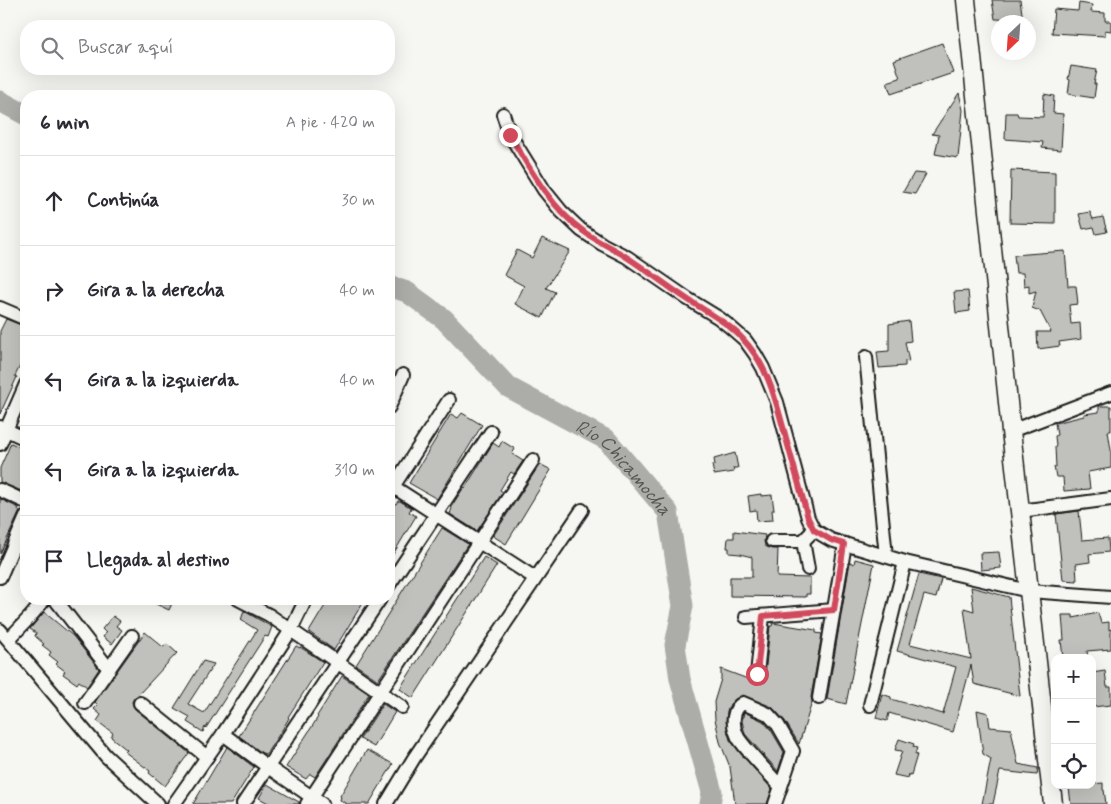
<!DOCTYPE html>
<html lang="es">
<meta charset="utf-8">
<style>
body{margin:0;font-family:Mynerve,sans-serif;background:#f2f2f3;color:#2b2b33}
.controls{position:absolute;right:15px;bottom:15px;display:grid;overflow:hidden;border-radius:10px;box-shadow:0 5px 20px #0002}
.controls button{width:45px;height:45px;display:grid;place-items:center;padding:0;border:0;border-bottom:1px solid #e1e1e2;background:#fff;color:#2b2b33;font:25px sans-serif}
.compass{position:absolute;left:991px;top:15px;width:45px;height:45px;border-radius:50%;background:#fff;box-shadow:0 5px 20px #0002;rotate:205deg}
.stop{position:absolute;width:15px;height:15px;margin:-11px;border:4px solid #d1495b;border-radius:50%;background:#fff}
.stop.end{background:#d1495b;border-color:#fff;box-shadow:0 1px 5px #0008}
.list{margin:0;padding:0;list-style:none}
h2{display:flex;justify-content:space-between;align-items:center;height:65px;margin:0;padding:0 20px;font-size:21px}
h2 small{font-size:16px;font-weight:400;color:#7c7c81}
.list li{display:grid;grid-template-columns:32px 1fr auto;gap:15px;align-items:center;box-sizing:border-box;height:90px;padding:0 20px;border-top:1px solid #e1e1e2}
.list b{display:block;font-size:19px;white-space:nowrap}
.list em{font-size:16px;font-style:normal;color:#7c7c81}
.icon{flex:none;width:28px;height:28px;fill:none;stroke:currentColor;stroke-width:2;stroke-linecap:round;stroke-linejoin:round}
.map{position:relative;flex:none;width:1111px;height:804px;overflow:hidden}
.search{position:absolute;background:#fff;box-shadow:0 5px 20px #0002;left:20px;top:20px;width:375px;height:55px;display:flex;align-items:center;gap:12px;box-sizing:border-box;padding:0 18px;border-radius:20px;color:#7c7c81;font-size:19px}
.panel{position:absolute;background:#fff;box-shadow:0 5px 20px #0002;left:20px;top:90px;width:375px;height:515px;border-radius:20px}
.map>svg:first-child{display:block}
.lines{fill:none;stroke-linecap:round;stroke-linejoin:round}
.river{stroke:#acaca9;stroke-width:21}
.building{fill:#c0c0bd;stroke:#1c1c1c}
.minor-casing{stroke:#1c1c1c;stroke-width:16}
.secondary-casing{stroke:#1c1c1c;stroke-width:21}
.minor{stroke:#f6f6f2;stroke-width:12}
.secondary{stroke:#f6f6f2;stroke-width:18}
.route{stroke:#d1495b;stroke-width:6}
.labels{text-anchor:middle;stroke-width:5;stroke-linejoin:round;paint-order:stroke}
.water-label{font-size:19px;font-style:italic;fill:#565654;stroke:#f6f6f2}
</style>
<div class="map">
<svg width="1111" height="804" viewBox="0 0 1111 804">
<rect width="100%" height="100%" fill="#f6f6f2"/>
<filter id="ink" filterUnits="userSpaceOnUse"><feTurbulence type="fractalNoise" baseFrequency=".02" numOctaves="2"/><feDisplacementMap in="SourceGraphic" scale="10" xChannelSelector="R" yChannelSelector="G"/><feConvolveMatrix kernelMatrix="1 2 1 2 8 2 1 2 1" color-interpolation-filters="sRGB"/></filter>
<g filter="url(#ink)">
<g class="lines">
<g class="river">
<polyline points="0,101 26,115"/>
<path id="s1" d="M389,286L407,292L444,319L508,387L607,440L668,512L683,606L675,645L680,679L712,792L710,804"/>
</g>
</g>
<g class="building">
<polygon points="992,0 1020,0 1023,20 995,19"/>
<polygon points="1079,3 1092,5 1091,12 1105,13 1105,21 1111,21 1111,31 1105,30 1105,36 1052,33 1054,9 1078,11"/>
<polygon points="942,43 953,73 891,94 887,82 900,78 894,60"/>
<polygon points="1071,66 1097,70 1094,84 1096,84 1094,98 1068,94 1070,80 1068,79"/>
<polygon points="959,93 963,110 958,158 935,154 939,135 932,134"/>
<polygon points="1044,94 1054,96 1053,113 1063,114 1061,150 1042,148 1043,142 1005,139 1006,113 1017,113 1018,116 1043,117"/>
<polygon points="1011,170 1055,172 1055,224 1010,223"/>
<polygon points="914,173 926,174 915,194 903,192"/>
<polygon points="1090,212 1093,219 1103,217 1107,232 1096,234 1094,227 1083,229 1079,214"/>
<polygon points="542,238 570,251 546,288 555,292 542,318 515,304 524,286 504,275 517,250 532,258"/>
<polygon points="1065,251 1068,286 1076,286 1078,304 1069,305 1071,324 1080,323 1081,339 1059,342 1060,346 1038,349 1037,332 1051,332 1040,311 1032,308 1036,291 1029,293 1029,285 1024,286 1023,273 1016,273 1014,255"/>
<polygon points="968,291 970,311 956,313 954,292"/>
<polygon points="6,319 26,327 26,359 24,358 15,376 17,377 0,414 0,331"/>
<polygon points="909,321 911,341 905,342 909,362 905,361 905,366 879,368 877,352 889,351 889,324"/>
<polygon points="1099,406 1111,406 1111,431 1108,431 1111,450 1111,468 1088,472 1090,489 1064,491 1063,477 1056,477 1054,467 1056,467 1055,447 1056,446 1055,436 1057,435 1055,423 1084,416 1084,414 1099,412"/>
<polygon points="462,413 482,425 450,478 437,499 409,483 451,414 458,418"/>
<polygon points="502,441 515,449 512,454 523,461 514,474 511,472 500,490 503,492 477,531 450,514 452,508 451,507 464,487 465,488 493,443 499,447"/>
<polygon points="11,443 26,450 26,487 24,492 0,482 0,468"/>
<polygon points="735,453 738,468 733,468 734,472 714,475 712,465 715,465 714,459"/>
<polygon points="540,464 551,470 506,544 493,536"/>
<polygon points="761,494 761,496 772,495 774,510 772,510 773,520 757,521 756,510 750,511 748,496"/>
<polygon points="0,499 19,508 18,510 20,511 0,554"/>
<polygon points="389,501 396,504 398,501 400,501 411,508 409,512 416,516 389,561"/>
<polygon points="1079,511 1082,540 1108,538 1109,552 1089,554 1090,562 1076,564 1077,581 1063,580 1056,514"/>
<polygon points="442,528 468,544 378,680 356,665"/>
<polygon points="734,531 765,535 764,541 765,546 772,549 778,549 777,577 810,578 810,594 806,594 806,597 730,596 730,577 752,577 752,557 740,554 729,553 729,548 727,548 728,538 734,538"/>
<polygon points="999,552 1001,568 981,570 980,553"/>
<polygon points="484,557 497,565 413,698 400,689 404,682"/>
<polygon points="855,559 874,564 846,704 827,699 850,562 854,564"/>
<polygon points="919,574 941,579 936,598 924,595 910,644 971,659 964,608 974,611 971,587 1009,597 1020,696 974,684 971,665 953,732 889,713 887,721 876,718 882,694 891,697 891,699 943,714 956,667 897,651"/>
<polygon points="145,599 174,599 169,610"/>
<polygon points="329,599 354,599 362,604 334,650 309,632"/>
<polygon points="244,611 272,627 268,637 265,636 206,728 205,727 203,732 187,722 190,717 174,708 203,661 214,664 188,704 204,713 257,630 241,620"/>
<polygon points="44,612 73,636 99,669 87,687 79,681 77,684 63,674 65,671 56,664 58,662 49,655 51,652 42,645 44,644 35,636 36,633 30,629"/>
<polygon points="1098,613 1101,623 1109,622 1109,630 1111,629 1111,649 1087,651 1088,658 1063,658 1061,640 1064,640 1062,615 1073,615 1073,618"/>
<polygon points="113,616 120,621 116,626 122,630 112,644 103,637 106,633 102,629"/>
<polygon points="773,623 816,630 816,633 822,634 811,697 812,702 799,744 785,721 772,707 743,695 735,699 730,704 727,711 726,721 728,733 730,740 740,753 772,789 767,804 735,804 730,767 720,742 715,719 714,702 721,679 721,669 756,682 759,682 763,679 765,675 770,626 772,626"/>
<polygon points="145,632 163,647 167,644 177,653 138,695 134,698 132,702 133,706 135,709 189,753 178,768 178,769 165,786 149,773 150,771 125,752 127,750 111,737 113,733 97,721 101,715 94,709 98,705 95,702"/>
<polygon points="296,646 300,648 300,647 323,662 288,717 289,718 282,730 266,754 262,753 239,736"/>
<polygon points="1105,671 1107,687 1111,687 1111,705 1092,707 1092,673"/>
<polygon points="342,676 369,694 315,777 310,774 306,779 286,767 313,725 318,717 317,716"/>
<polygon points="383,704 395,712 374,747 360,739"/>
<polygon points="977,710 988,713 990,727 1011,729 1018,764 1038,768 1037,775 1000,771 993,804 982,804 991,759 983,754"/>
<polygon points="744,712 763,721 771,730 784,752 778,771 745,734 742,721"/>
<polygon points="899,739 914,744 913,747 917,748 915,754 917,755 911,775 909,774 908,778 894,775 902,751 895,750"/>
<polygon points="227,747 254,767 231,804 193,804"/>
<polygon points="367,750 393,764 369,804 347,804 340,800 341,797 340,796"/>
<polygon points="1103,783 1103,790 1104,790 1106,804 1071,804 1069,787 1092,785 1092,784"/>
<polygon points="267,784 299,802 299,804 270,804 259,798"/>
</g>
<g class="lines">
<defs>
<g id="minor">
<polyline points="503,114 510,135 544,190 561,211 581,230 602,244 627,257 688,299 719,318 729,326 745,340 755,354 763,368 777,402 808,518 814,530 831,540 905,562 1029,591 1111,597"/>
<polyline points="0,308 26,319"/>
<polyline points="866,357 886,556"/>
<polyline points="389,407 403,375"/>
<polyline points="0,427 26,439"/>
<polyline points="1011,431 1111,393"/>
<polyline points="0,444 26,384"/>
<polyline points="389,484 535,578"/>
<polyline points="0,490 26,502"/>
<polyline points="389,493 449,400"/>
<polyline points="1020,511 1111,499"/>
<polyline points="772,541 803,541 814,530"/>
<polyline points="803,541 808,569"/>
<polyline points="0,577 26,517"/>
<polyline points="389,585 491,432"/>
<polyline points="55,599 109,669"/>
<polyline points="238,599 269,615 402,707"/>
<polyline points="746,617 834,610"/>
<polyline points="0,630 106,756 158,804"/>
<polyline points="9,639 30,617 45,599"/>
<polyline points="757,674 763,616"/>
<polyline points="819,698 845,544"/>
<polyline points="85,703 132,636"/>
<polyline points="140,703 207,757"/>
<polyline points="870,705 905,562"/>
<polyline points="223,734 268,767 322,804"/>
<polyline points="174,804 223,734 291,630 306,599"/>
<polyline points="243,804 380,599"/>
<polyline points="307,804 533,460"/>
<polyline points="386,804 414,758 582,510"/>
<path d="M775,804L793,751L778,725L768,714L743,703C732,709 732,724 737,735C738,739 743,744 746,748C757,761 769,774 781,787"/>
</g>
<polyline id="secondary" points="966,0 1011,431 1053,804"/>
</defs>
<use href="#minor" class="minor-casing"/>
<use href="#secondary" class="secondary-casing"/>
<use href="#minor" class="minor"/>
<use href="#secondary" class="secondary"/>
</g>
</g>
<g class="lines" filter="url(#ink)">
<path class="route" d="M510,135C530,169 550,207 583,231C597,242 613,248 628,258C648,271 667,286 687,299C713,316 736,326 754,353C771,377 778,409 786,438C793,464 801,491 808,518L814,530L831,540L844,544L834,610L763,616L757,674"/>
</g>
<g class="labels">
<g class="water-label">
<text dy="7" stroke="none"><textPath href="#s1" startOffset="301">Río Chicamocha</textPath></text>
</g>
</g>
</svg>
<div class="controls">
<button>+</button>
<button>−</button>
<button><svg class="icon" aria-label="locate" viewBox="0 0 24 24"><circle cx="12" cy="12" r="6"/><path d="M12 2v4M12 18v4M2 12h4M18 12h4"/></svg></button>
</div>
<svg class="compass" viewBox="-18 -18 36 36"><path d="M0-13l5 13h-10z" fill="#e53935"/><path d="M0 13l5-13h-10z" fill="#7c7c81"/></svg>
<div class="stop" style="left:757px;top:674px"></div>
<div class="stop end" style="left:510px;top:135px"></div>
<div class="search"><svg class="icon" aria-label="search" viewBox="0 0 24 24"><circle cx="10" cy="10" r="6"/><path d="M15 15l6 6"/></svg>Buscar aquí</div>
<section class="panel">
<h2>6 min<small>A pie · 420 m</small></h2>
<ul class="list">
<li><svg class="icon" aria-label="ahead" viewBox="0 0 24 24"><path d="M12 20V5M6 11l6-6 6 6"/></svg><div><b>Continúa</b></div><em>30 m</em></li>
<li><svg class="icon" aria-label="right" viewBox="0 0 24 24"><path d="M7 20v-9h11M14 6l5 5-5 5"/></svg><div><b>Gira a la derecha</b></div><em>40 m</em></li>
<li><svg class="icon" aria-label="left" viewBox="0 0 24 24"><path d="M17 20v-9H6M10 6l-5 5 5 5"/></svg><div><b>Gira a la izquierda</b></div><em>40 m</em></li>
<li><svg class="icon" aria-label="left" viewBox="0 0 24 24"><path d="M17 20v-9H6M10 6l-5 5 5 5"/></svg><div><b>Gira a la izquierda</b></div><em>310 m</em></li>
<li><svg class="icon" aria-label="arrive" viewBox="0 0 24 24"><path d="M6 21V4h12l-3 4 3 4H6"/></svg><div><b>Llegada al destino</b></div></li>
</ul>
</section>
</div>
